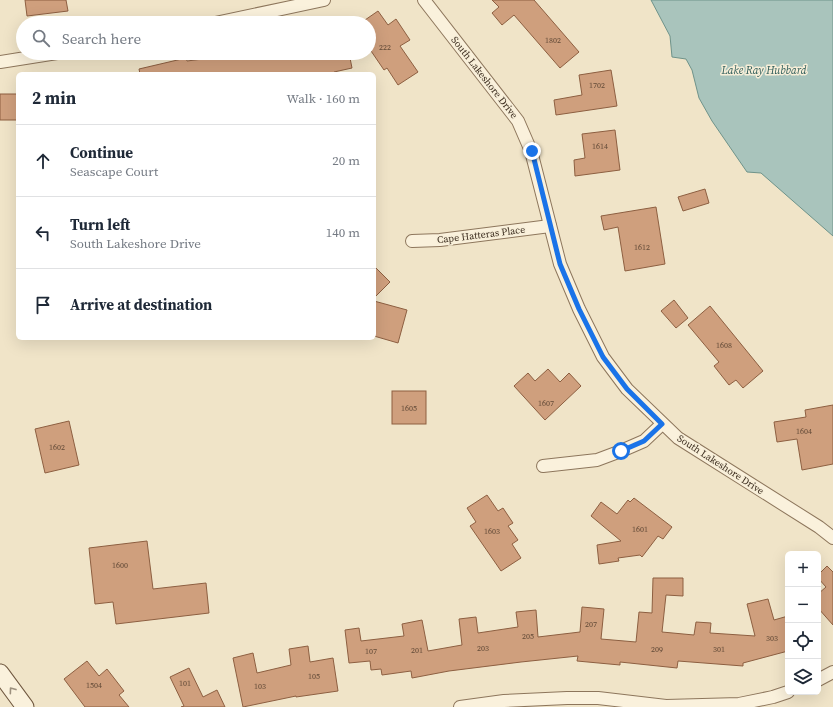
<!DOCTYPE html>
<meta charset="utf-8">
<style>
body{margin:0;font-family:"Source Serif 4",serif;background:#f2f2f3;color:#1f2937}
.controls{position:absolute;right:12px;bottom:12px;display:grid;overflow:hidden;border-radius:6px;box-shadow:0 4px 16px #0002}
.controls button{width:36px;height:36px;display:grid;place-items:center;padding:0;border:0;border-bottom:1px solid #e0e1e3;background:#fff;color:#1f2937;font:20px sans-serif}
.stop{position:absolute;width:12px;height:12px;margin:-9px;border:3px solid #1a73e8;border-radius:50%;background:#fff}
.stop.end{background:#1a73e8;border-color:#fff;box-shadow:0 1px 4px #0008}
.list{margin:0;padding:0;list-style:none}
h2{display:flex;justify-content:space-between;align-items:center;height:52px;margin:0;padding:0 16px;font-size:17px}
h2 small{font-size:13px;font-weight:400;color:#747a83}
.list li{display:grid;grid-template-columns:26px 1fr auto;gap:12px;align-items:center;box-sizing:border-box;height:72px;padding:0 16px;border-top:1px solid #e0e1e3}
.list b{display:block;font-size:15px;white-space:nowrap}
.list p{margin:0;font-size:13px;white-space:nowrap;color:#747a83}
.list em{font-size:13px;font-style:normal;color:#747a83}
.icon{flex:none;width:22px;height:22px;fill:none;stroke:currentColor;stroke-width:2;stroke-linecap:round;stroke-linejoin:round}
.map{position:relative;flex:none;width:833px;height:707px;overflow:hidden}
.search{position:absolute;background:#fff;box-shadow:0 4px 16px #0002;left:16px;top:16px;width:360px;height:44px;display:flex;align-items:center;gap:10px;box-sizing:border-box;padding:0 14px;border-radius:22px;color:#747a83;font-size:15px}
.panel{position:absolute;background:#fff;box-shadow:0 4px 16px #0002;left:16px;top:72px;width:360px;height:268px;border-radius:6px}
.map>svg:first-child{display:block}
.water{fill:#a9c4bc;stroke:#6f938a}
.building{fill:#cf9f7d;stroke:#8d5f41}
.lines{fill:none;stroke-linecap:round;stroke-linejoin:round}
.street-casing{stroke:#8d765c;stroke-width:14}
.secondary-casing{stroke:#6f573f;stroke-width:19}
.street{stroke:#faf1dc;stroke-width:12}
.secondary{stroke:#faf1dc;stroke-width:17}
.oneway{stroke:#9c907e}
.route{stroke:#1a73e8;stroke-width:5}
.labels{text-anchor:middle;stroke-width:3;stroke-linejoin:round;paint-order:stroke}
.number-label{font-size:8px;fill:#624a37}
.street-label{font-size:10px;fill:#3d2e20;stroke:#f7eed8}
.water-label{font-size:11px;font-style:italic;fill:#2f5d5a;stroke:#f7eed8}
</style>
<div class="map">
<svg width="833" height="707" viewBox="0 0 833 707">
<rect width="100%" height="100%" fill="#f0e4c8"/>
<polygon class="water" points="651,0 833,0 833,236 761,173 747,172 712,121 699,98 692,70 686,59 672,57 670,36"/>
<g class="building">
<polygon points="25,0 66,0 68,11 27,16"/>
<polygon points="492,0 534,0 579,52 560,68 514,15 502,25 492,13 499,7"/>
<polygon points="378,11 388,25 396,19 410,40 400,46 418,72 398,85 387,68 384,70 369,48 369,23 367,23 365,20"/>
<polygon points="278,53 349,53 352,68 334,72 334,74 140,74 139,69 186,58 187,61 242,54 242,57"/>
<polygon points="611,70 617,106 556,115 554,100 582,95 579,75"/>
<rect x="0" y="94" width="18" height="26"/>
<polygon points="615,130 620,170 575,176 574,160 585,158 582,134"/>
<polygon points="705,189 709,203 683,211 678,197"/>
<polygon points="656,207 665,264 625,271 618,227 604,230 601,216"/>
<polygon points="374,266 390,282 374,298"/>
<polygon points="674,300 688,318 676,328 661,311"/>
<polygon points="374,301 407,310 398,343 374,336"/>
<polygon points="710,306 763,371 743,388 736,380 729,385 714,366 719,362 688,325"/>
<polygon points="548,369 560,382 569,373 581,386 545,420 514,386 528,373 535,381"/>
<rect x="392" y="391" width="34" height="33"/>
<polygon points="833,405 833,464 802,470 797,439 777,442 774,422 806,417 805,410"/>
<polygon points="69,421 79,465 45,473 35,429"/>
<polygon points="487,495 498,511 503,508 513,523 508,526 518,540 512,544 521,558 501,571 470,526 476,522 467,508"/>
<polygon points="634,498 672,527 663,539 658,536 642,557 640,555 618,558 619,561 599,564 597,545 621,541 591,516 601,502 617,514 628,500 630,502"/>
<polygon points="147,541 153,589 206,583 209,613 116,624 113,602 95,604 89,548"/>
<polygon points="827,566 833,572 833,625 818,608 818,594 826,587 818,578 818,575"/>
<polygon points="653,578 683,578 683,596 666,595 662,632 694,635 696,622 711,623 710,633 755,636 747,604 768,599 774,620 788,616 788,651 743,663 743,666 678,661 677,668 620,662 620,665 577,661 578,656 521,662 449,671 412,678 411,671 382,675 381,669 371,670 370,661 349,663 345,630 359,628 361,641 404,636 402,624 422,620 428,651 462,645 459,619 476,617 478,633 518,627 516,612 536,610 538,637 580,632 582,607 604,609 601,639 636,642 639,612 652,613"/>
<polygon points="308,646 310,662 333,658 338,691 296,697 296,696 243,707 233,658 253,653 257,673 291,665 289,649"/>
<polygon points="87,661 99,676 107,669 124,691 119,695 129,707 85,707 64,679"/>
<polygon points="189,668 203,697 217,690 225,707 181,707 184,706 170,677"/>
</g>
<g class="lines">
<defs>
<g id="street">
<polyline points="424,0 518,121 531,151 560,264 579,309 603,357 627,389 678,438 819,527 833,538"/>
<polyline points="215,23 324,0"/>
<polyline points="0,62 57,53"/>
<polyline points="412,241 440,240 550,226"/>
<polyline points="543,466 597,460 621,451 644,441 662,424"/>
<polyline points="818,680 833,672"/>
<polyline points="460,707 504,701 567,698 598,698 666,706 739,704 773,697 788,692"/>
</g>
<polyline id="secondary" points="0,673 25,707"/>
</defs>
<use href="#street" class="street-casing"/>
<use href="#secondary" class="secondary-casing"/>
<use href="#street" class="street"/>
<use href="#secondary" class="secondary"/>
</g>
<defs><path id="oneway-chevron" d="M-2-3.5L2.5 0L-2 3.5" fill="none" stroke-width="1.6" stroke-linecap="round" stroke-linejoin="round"/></defs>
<use class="oneway" href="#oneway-chevron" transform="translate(12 690) rotate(-126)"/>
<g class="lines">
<polyline class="route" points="532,151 560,264 579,309 603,357 627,389 662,424 644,441 621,451"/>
</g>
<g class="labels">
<g class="number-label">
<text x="553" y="43">1802</text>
<text x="385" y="50">222</text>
<text x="597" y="88">1702</text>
<text x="600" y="149">1614</text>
<text x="642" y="250">1612</text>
<text x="724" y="348">1608</text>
<text x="546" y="406">1607</text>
<text x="409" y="411">1605</text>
<text x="804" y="434">1604</text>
<text x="57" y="450">1602</text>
<text x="640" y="532">1601</text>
<text x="492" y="534">1603</text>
<text x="120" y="568">1600</text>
<text x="591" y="627">207</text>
<text x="528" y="639">205</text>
<text x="772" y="641">303</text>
<text x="483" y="651">203</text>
<text x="657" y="652">209</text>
<text x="719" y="652">301</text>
<text x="417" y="653">201</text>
<text x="371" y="654">107</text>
<text x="314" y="679">105</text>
<text x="185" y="686">101</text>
<text x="94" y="688">1504</text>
<text x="260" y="689">103</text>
</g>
<g class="street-label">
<text transform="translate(485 77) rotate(52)" y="4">South Lakeshore Drive</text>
<text transform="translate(481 234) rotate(-7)" y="4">Cape Hatteras Place</text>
<text transform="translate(721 464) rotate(33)" y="4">South Lakeshore Drive</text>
</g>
<g class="water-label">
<text x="764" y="74">Lake Ray Hubbard</text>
</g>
</g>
</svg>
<div class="controls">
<button>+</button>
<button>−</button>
<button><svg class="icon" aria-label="locate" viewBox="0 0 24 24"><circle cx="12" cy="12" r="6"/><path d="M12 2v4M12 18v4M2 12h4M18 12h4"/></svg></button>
<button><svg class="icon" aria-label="layers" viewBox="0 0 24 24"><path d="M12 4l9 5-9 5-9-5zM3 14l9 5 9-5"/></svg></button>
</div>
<div class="stop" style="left:621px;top:451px"></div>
<div class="stop end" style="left:532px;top:151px"></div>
<div class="search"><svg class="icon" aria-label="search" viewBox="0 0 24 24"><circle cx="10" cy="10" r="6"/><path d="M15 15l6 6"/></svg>Search here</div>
<section class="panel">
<h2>2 min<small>Walk · 160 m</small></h2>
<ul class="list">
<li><svg class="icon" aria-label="ahead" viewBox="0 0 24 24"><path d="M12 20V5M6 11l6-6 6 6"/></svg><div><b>Continue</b><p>Seascape Court</p></div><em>20 m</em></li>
<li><svg class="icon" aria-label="left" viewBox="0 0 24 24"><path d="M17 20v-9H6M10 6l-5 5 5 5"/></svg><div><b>Turn left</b><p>South Lakeshore Drive</p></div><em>140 m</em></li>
<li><svg class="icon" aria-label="arrive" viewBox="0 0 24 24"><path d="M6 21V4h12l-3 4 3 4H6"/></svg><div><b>Arrive at destination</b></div></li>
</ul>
</section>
</div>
